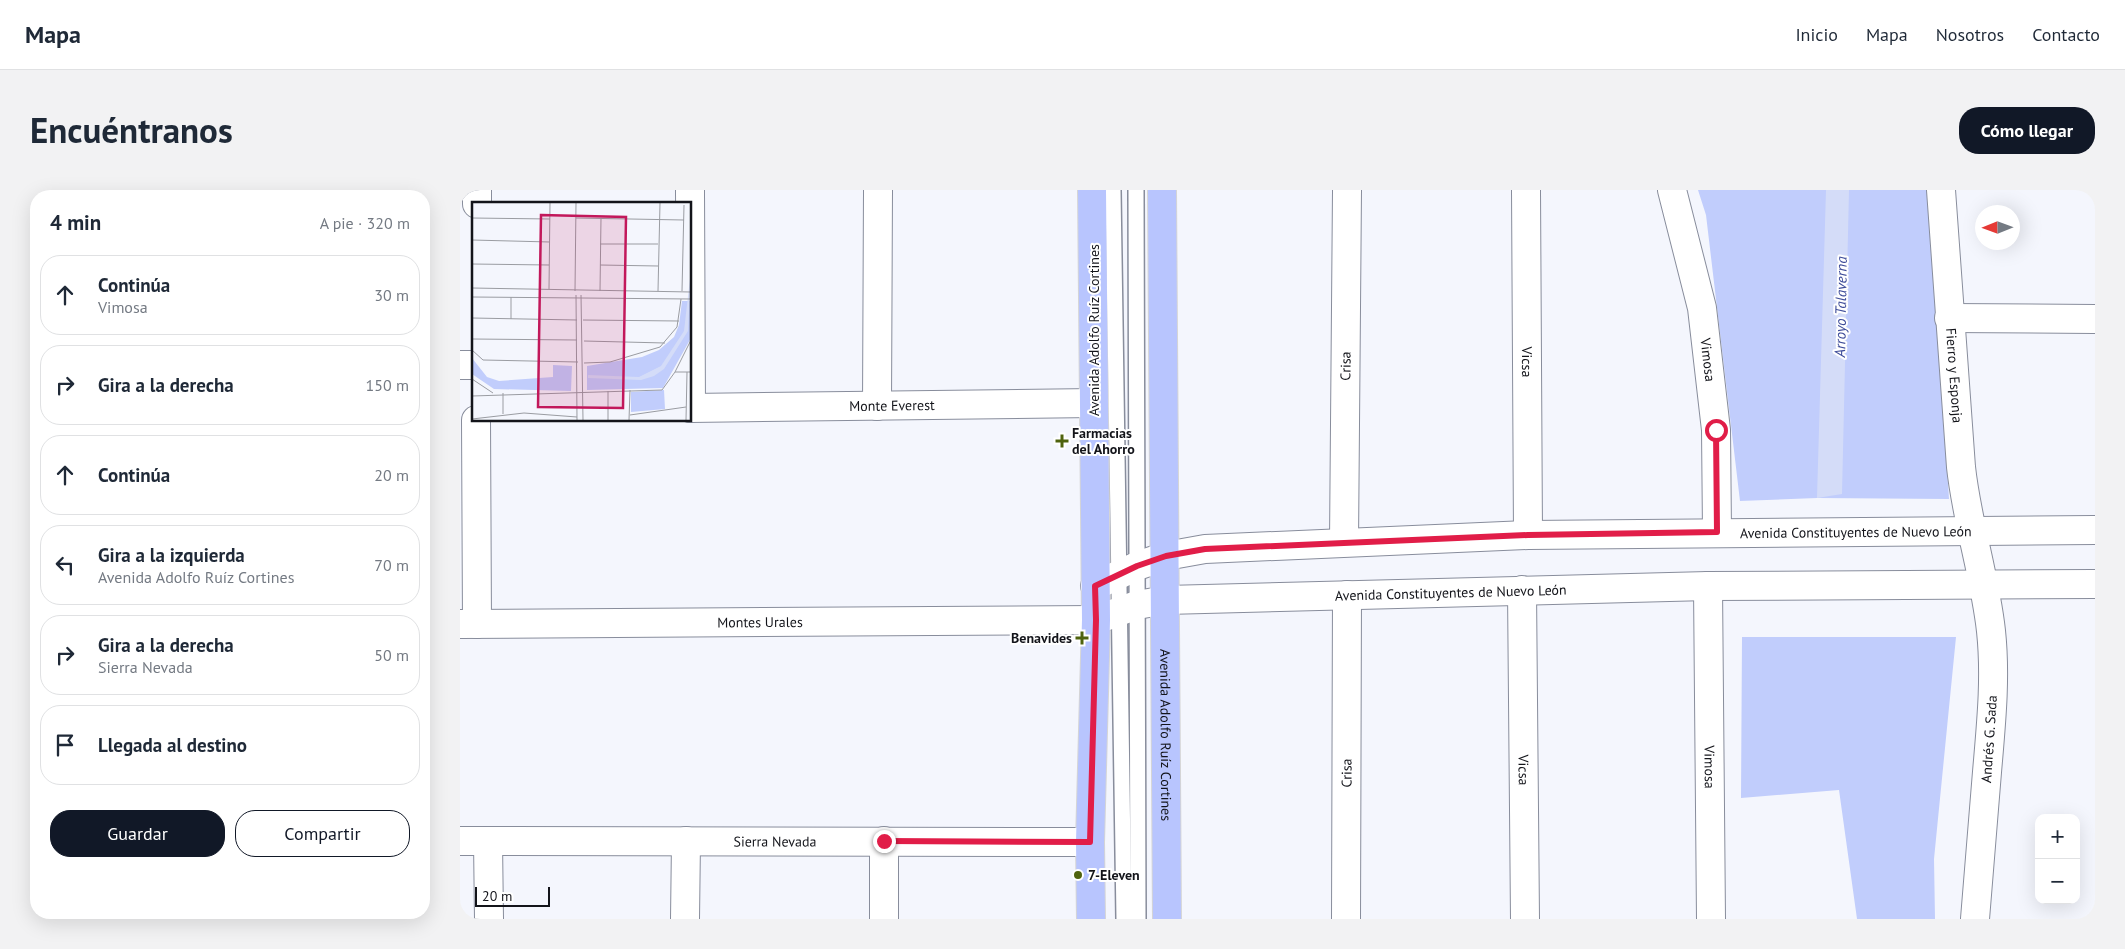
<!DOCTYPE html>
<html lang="es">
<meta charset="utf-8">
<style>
body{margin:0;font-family:"PT Sans",sans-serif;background:#f2f2f3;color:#1f2937}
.controls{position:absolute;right:15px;bottom:15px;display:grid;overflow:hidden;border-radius:10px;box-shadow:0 5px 20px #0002}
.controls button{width:45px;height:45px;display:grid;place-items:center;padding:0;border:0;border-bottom:1px solid #e0e1e3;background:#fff;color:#1f2937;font:25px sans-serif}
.compass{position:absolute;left:1515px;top:15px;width:45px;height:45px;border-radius:50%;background:#fff;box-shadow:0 5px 20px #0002;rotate:269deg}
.scale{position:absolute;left:15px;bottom:12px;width:75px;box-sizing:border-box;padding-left:5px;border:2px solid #13141a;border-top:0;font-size:14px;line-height:18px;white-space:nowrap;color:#13141a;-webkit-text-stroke:4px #fff;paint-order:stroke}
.stop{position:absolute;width:15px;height:15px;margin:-11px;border:4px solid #e11d48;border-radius:50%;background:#fff}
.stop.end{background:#e11d48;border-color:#fff;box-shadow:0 1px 5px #0008}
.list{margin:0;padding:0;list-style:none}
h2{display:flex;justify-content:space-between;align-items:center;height:65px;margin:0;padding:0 20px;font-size:21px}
h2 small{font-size:16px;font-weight:400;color:#747a83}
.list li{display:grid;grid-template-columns:32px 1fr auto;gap:15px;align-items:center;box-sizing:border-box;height:80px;margin:0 10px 10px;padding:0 10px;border:1px solid #e0e1e3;border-radius:20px}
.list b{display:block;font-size:19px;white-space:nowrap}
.list p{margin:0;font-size:16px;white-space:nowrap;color:#747a83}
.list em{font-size:16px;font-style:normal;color:#747a83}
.actions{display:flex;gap:10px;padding:15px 20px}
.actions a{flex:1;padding:11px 0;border:1px solid #111827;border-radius:20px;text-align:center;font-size:18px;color:#111827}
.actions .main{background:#111827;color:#fff}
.icon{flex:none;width:28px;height:28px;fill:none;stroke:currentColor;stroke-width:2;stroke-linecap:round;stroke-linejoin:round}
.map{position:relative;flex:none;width:1635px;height:729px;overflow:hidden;border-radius:20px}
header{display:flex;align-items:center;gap:30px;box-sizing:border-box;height:70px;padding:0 25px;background:#fff;border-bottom:1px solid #e0e1e3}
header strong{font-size:24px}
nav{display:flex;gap:28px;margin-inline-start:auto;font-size:18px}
.intro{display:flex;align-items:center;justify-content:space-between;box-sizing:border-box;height:120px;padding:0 30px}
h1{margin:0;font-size:35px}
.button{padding:12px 22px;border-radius:20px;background:#111827;color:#fff;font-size:18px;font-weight:700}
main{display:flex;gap:30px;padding:0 30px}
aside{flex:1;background:#fff;border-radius:20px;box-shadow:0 5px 20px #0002}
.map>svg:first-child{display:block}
.green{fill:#c1cdfc}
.water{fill:#d4dcf8}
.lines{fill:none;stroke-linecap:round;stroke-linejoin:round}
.lane-casing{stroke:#888d9c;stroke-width:18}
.street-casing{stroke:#888d9c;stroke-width:30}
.secondary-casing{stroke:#888d9c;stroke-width:30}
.primary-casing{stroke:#d5d5d6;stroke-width:30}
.lane{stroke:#fff;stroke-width:15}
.street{stroke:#fff;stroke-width:28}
.secondary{stroke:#fff;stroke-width:28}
.primary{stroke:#b8c5fe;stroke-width:28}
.route{stroke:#e11d48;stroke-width:6}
.poi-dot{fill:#4f630e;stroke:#fff;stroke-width:2}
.labels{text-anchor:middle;stroke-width:4;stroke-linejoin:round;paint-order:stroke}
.street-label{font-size:14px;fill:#13141a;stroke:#fff}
.poi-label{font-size:14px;font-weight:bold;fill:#13141a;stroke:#fff;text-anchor:start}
.water-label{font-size:15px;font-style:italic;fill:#3f4d9a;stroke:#fff}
.inset-road{fill:none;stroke:#9a9ca2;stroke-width:1}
.view{fill:#c2185b;fill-opacity:0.15;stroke:#c2185b;stroke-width:2.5}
.inset-edge{fill:none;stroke:#13141a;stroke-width:2.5}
</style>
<header>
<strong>Mapa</strong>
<nav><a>Inicio</a><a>Mapa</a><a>Nosotros</a><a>Contacto</a></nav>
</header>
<div class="intro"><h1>Encuéntranos</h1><a class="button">Cómo llegar</a></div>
<main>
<aside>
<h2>4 min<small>A pie · 320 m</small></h2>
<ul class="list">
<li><svg class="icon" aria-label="ahead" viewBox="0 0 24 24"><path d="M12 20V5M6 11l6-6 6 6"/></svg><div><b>Continúa</b><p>Vimosa</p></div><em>30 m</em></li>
<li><svg class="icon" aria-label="right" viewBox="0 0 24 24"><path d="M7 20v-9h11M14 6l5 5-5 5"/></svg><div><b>Gira a la derecha</b></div><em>150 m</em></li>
<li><svg class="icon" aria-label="ahead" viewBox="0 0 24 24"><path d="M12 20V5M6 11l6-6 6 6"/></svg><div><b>Continúa</b></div><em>20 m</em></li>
<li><svg class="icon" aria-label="left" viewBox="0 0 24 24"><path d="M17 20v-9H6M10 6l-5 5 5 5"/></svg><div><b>Gira a la izquierda</b><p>Avenida Adolfo Ruíz Cortines</p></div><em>70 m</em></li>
<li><svg class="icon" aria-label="right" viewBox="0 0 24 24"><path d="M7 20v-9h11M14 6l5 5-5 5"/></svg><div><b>Gira a la derecha</b><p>Sierra Nevada</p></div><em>50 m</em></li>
<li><svg class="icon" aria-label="arrive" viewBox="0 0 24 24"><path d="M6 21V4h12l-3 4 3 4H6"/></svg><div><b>Llegada al destino</b></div></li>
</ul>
<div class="actions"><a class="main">Guardar</a><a>Compartir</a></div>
</aside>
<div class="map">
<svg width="1635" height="729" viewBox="0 0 1635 729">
<rect width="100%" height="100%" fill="#f4f6fd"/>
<g class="green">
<polygon points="1238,0 1473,0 1475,92 1489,309 1357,308 1280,311 1246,25"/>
<polygon points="1282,447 1496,447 1474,669 1475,729 1397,729 1379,600 1281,608"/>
</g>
<polygon class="water" points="1366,0 1389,0 1382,304 1357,308"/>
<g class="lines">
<defs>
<g id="lane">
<polyline points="653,0 664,729"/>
<polyline points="676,0 678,729"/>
</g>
<g id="street">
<polyline points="230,0 231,218"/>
<path id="s1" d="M1066,0L1068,345"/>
<path id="s2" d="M1212,0L1242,118L1256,240L1257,342"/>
<path id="s3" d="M1481,0L1501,277C1507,333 1525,386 1531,441C1536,488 1531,535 1527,582C1523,631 1519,680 1515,729"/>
<polyline points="17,14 17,0"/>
<polyline points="1489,128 1635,129"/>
<polyline points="0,175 14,175"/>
<polyline points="417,216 418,0"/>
<path id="s4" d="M230,218L634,213"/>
<polyline points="16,230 17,434"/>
<path id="s5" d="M884,352L887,0"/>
<path id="s6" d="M1248,396L1251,729"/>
<path id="s7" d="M1062,400L1065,729"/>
<path id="s8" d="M0,434L636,430"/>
<path id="s9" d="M0,651L630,652"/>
<polyline points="28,651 29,729"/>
<polyline points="424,651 424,729"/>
<polyline points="225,729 226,651"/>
<path id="s10" d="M886,729L887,405"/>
</g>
<g id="secondary">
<path id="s11" d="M635,396L677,376L706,366L745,359L1068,345L1635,340"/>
<path id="s12" d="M636,430L677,415L706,410L1248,396L1635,394"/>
</g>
<g id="primary">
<path id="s13" d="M702,0L707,729"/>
<polyline points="631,729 630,652 636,430 632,0"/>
</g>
</defs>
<use href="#lane" class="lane-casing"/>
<use href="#street" class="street-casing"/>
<use href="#secondary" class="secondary-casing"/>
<use href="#primary" class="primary-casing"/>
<use href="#lane" class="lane"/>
<use href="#street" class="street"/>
<use href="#secondary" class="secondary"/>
<use href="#primary" class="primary"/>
</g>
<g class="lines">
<polyline class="route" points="424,651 630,652 636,430 635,396 677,376 706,366 745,359 1068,345 1257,342 1256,240"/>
</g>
<g class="poi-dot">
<path d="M599.5 243.5h5v5h5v5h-5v5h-5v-5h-5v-5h5z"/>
<path d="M619.5 440.5h5v5h5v5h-5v5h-5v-5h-5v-5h5z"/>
<circle cx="618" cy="685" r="5"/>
</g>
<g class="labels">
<g class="street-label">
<text transform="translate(634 140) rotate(-90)" y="5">Avenida Adolfo Ruíz Cortines</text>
<text dy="5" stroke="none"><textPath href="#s2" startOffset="174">Vimosa</textPath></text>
<text dy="5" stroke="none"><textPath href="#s1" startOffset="172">Vicsa</textPath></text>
<text dy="5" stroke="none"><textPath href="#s5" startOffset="176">Crisa</textPath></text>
<text dy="5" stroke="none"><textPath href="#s3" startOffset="186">Fierro y Esponja</textPath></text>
<text dy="5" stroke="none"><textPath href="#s4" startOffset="202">Monte Everest</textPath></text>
<text dy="5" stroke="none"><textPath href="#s11" startOffset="768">Avenida Constituyentes de Nuevo León</textPath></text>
<text dy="5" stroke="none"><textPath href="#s12" startOffset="358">Avenida Constituyentes de Nuevo León</textPath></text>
<text dy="5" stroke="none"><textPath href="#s8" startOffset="300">Montes Urales</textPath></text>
<text dy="5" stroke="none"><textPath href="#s13" startOffset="545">Avenida Adolfo Ruíz Cortines</textPath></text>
<text transform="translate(1529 549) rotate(-86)" y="5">Andrés G. Sada</text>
<text dy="5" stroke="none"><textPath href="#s6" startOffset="181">Vimosa</textPath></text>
<text dy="5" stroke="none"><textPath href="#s7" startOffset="180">Vicsa</textPath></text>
<text dy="5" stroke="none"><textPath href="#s10" startOffset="146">Crisa</textPath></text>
<text dy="5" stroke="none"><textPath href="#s9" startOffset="315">Sierra Nevada</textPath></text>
</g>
<g class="poi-label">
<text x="612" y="248">Farmacias<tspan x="612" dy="16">del Ahorro</tspan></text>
<text x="612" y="453" text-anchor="end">Benavides</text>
<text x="628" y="690">7-Eleven</text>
</g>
<g class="water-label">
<text transform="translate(1381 117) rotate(-89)" y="5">Arroyo Talaverna</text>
</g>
</g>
<g transform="translate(12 12)">
<rect width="219" height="219" fill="#f4f6fd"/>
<path d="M210,99H219V136L191,186L115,188V164L170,155L187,148L202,135L207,123ZM0,156L15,175L27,179L81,175V163L100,164L99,189L22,187L0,172ZM192,188L193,207L159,210V190Z" fill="#c1cdfc"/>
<path d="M219,68L216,129L192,167L182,174L169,178L116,176V173L167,175L189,164L212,129Z" fill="#d4dcf8"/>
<path class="inset-road" d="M0,16L78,17M104,16L212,18M0,38L78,40M128,42H186M0,62L77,63M128,63L186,64M0,86L219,90M77,87L78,1M103,89L104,1M128,89L129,16M186,89L188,1M210,89L212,3M104,93L105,218M109,93L111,218M0,95L219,97M39,95V117M0,116L105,118M111,118L207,119M0,137L105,138M112,139L193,141M0,148L11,158L106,160M112,161L138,160L188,145L205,125L209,97M203,170H219M0,177L21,191M31,191V212M0,194L190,188L203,170L219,138M158,213L214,205M0,217L52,211L105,215M136,218V189M157,218L158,188M214,218L215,170"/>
<path class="view" d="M69,13L154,15L151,206L66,205Z"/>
<rect width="219" height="219" class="inset-edge"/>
</g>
</svg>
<div class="controls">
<button>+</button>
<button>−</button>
</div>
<svg class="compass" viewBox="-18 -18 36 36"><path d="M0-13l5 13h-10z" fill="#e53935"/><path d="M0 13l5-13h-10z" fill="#747a83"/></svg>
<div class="scale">20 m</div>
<div class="stop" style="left:1256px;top:240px"></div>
<div class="stop end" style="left:424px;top:651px"></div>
</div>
</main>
